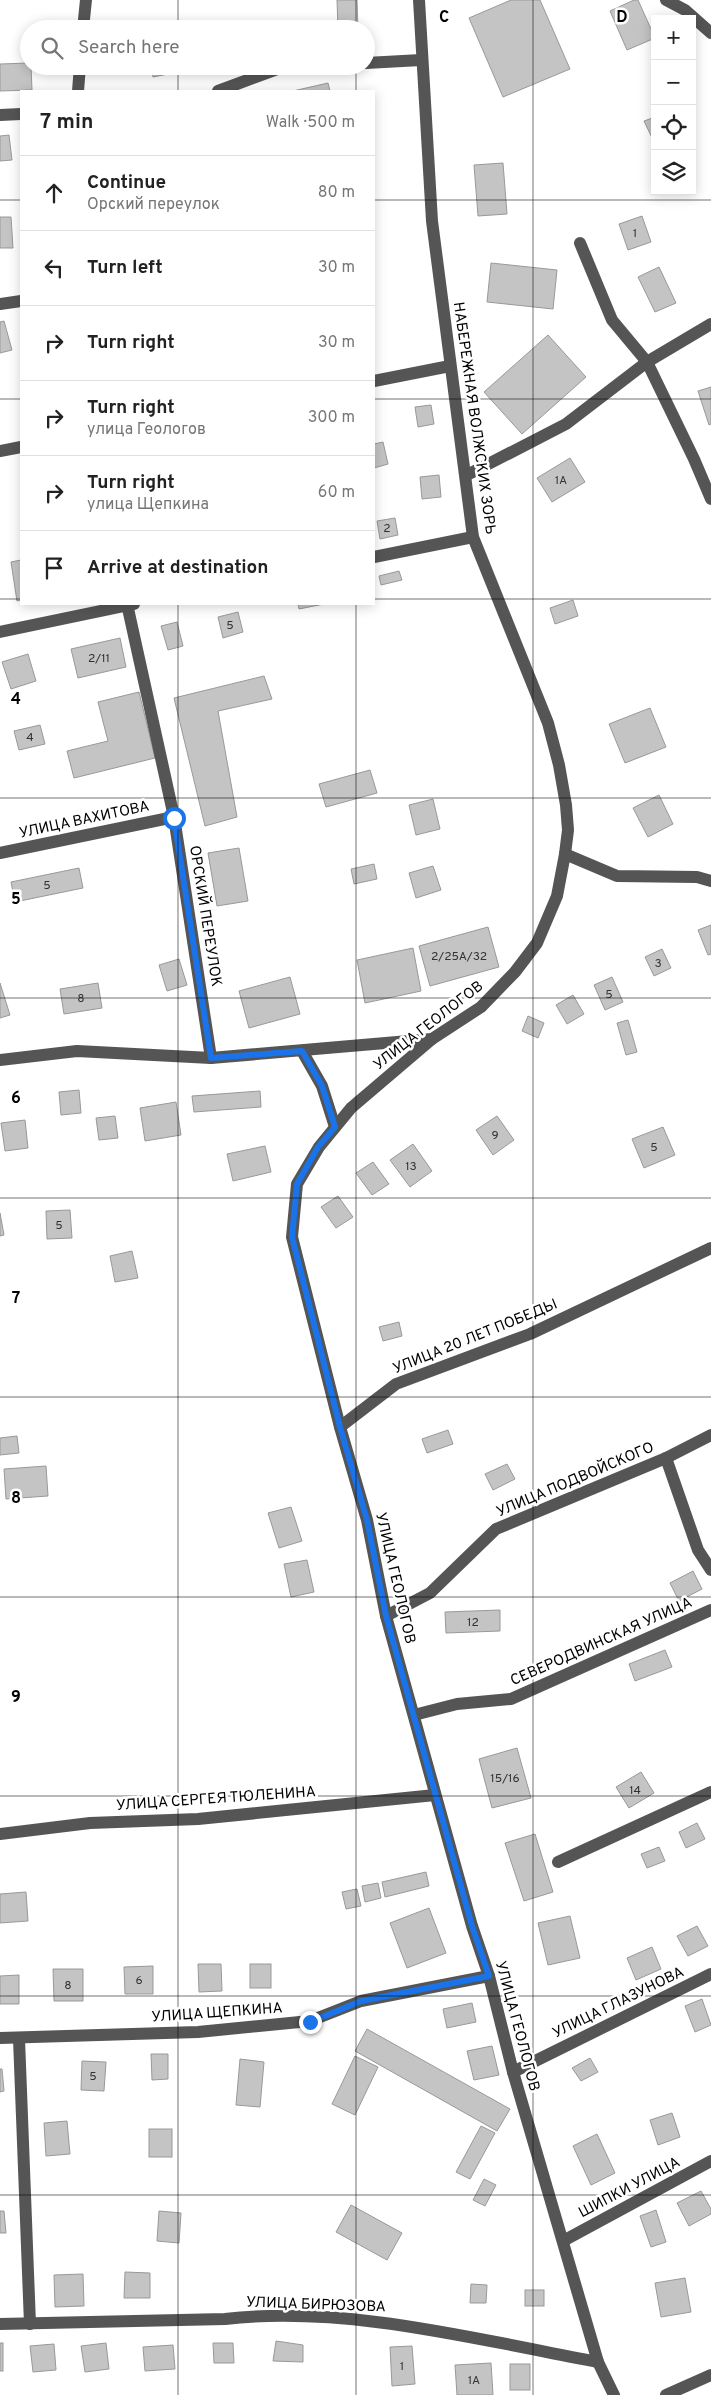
<!DOCTYPE html>
<meta charset="utf-8">
<style>
body{margin:0;font-family:Overpass,sans-serif;background:#f2f2f2;color:#222}
.controls{position:absolute;right:15px;top:15px;display:grid;overflow:hidden;border-radius:0px;box-shadow:0 2px 12px #0003}
.controls button{width:45px;height:45px;display:grid;place-items:center;padding:0;border:0;border-bottom:1px solid #e0e0e0;background:#fff;color:#222;font:25px sans-serif}
.stop{position:absolute;width:15px;height:15px;margin:-11px;border:4px solid #1a73e8;border-radius:50%;background:#fff}
.stop.end{background:#1a73e8;border-color:#fff;box-shadow:0 1px 5px #0008}
.list{margin:0;padding:0;list-style:none}
h2{display:flex;justify-content:space-between;align-items:center;height:65px;margin:0;padding:0 20px;font-size:21px}
h2 small{font-size:16px;font-weight:400;color:#767676}
.list li{display:grid;grid-template-columns:32px 1fr auto;gap:15px;align-items:center;box-sizing:border-box;height:75px;padding:0 20px;border-top:1px solid #e0e0e0}
.list b{display:block;font-size:19px;white-space:nowrap}
.list p{margin:0;font-size:16px;white-space:nowrap;color:#767676}
.list em{font-size:16px;font-style:normal;color:#767676}
.icon{flex:none;width:28px;height:28px;fill:none;stroke:currentColor;stroke-width:2;stroke-linecap:round;stroke-linejoin:round}
.map{position:relative;flex:none;width:711px;height:2395px;overflow:hidden}
.search{position:absolute;background:#fff;box-shadow:0 2px 12px #0003;left:20px;top:20px;width:355px;height:55px;display:flex;align-items:center;gap:12px;box-sizing:border-box;padding:0 18px;border-radius:28px;color:#767676;font-size:19px}
.panel{position:absolute;background:#fff;box-shadow:0 2px 12px #0003;left:20px;top:90px;width:355px;height:515px;border-radius:0px}
.map>svg:first-child{display:block}
.building{fill:#c4c4c4;stroke:#999}
.lines{fill:none;stroke-linecap:round;stroke-linejoin:round}
.minor{stroke:#555;stroke-width:12}
.route{stroke:#1a73e8;stroke-width:6}
.grid{fill:none;stroke:#000;stroke-width:1;stroke-opacity:0.55}
.labels{text-anchor:middle;stroke-width:5;stroke-linejoin:round;paint-order:stroke}
.number-label{font-size:12px;fill:#313131}
.street-label{font-size:15px;fill:#000;stroke:#fff}
.grid-label{font-size:16px;text-anchor:middle;font-weight:bold;fill:#000;stroke:#fff;stroke-width:5;stroke-linejoin:round;paint-order:stroke}
</style>
<div class="map">
<svg width="711" height="2395" viewBox="0 0 711 2395">
<rect width="100%" height="100%" fill="#fff"/>
<g class="building">
<polygon points="337,0 357,0 358,29 338,29"/>
<polygon points="511,0 540,0 570,69 503,97 469,18"/>
<polygon points="634,0 638,0 655,38 627,50 610,11"/>
<polygon points="29,63 29,66 31,66 32,90 0,91 0,64"/>
<polygon points="151,66 172,66 173,73 153,77"/>
<polygon points="328,83 330,91 293,91"/>
<polygon points="655,117 655,144 644,121"/>
<polygon points="9,135 12,160 0,161 0,136"/>
<polygon points="503,163 507,214 478,216 474,165"/>
<polygon points="642,216 651,242 628,250 619,224"/>
<polygon points="0,217 11,217 13,248 0,248"/>
<polygon points="491,263 557,270 553,309 487,302"/>
<polygon points="659,267 676,303 655,312 638,277"/>
<polygon points="4,321 12,350 0,353 0,322"/>
<polygon points="548,335 586,377 522,434 484,392"/>
<polygon points="711,387 711,424 709,425 698,391"/>
<polygon points="431,405 434,424 418,427 415,407"/>
<polygon points="383,442 388,464 374,468 374,444"/>
<polygon points="570,458 585,482 552,502 537,478"/>
<polygon points="439,475 441,497 422,499 420,477"/>
<polygon points="395,518 398,535 380,539 377,521"/>
<polygon points="21,560 21,600 17,601 11,562"/>
<polygon points="399,571 402,580 381,585 379,576"/>
<polygon points="573,600 578,616 555,624 550,608"/>
<polygon points="298,604 324,604 299,609"/>
<polygon points="238,612 243,632 223,638 218,617"/>
<polygon points="177,622 183,646 168,650 161,626"/>
<polygon points="120,638 126,667 78,678 71,649"/>
<polygon points="28,654 36,681 11,689 2,662"/>
<polygon points="264,676 272,699 218,711 237,817 205,826 174,698"/>
<polygon points="139,692 155,758 74,778 67,751 108,741 98,702"/>
<polygon points="650,708 666,747 625,763 609,724"/>
<polygon points="40,725 45,744 19,750 14,731"/>
<polygon points="370,770 377,793 326,807 319,784"/>
<polygon points="659,795 673,824 648,837 633,808"/>
<polygon points="433,799 440,829 416,835 409,805"/>
<polygon points="239,848 248,901 217,906 208,853"/>
<polygon points="374,864 377,879 354,884 351,869"/>
<polygon points="433,866 441,890 416,898 409,873"/>
<polygon points="79,868 83,888 15,902 11,882"/>
<polygon points="711,925 711,954 708,955 698,930"/>
<polygon points="488,927 499,967 430,986 419,946"/>
<polygon points="413,948 421,991 365,1003 357,960"/>
<polygon points="662,949 671,968 654,976 645,957"/>
<polygon points="179,959 187,985 167,991 159,965"/>
<polygon points="290,977 300,1014 249,1028 239,991"/>
<polygon points="612,977 623,1002 605,1010 594,985"/>
<polygon points="0,983 10,1015 0,1018"/>
<polygon points="98,983 102,1008 64,1014 60,989"/>
<polygon points="573,995 584,1014 567,1024 556,1005"/>
<polygon points="528,1016 544,1023 538,1038 522,1031"/>
<polygon points="628,1020 637,1052 626,1055 617,1023"/>
<polygon points="79,1090 81,1113 61,1115 59,1092"/>
<polygon points="260,1091 261,1107 194,1112 192,1096"/>
<polygon points="176,1102 181,1135 145,1141 140,1108"/>
<polygon points="115,1116 118,1138 99,1140 96,1118"/>
<polygon points="497,1116 514,1140 493,1155 476,1130"/>
<polygon points="25,1120 28,1148 5,1151 1,1123"/>
<polygon points="663,1127 675,1155 644,1168 632,1139"/>
<polygon points="413,1144 432,1171 410,1187 390,1160"/>
<polygon points="265,1146 271,1172 233,1181 227,1154"/>
<polygon points="373,1162 389,1184 372,1195 356,1173"/>
<polygon points="338,1196 353,1217 336,1228 321,1207"/>
<polygon points="70,1210 72,1238 47,1239 46,1211"/>
<polygon points="0,1213 4,1235 0,1236"/>
<polygon points="132,1251 138,1278 115,1282 110,1256"/>
<polygon points="399,1322 402,1336 383,1341 379,1327"/>
<polygon points="448,1430 453,1444 427,1453 422,1439"/>
<polygon points="17,1436 19,1453 0,1455 0,1438"/>
<polygon points="507,1464 515,1479 493,1490 485,1474"/>
<polygon points="46,1466 48,1496 6,1499 4,1469"/>
<polygon points="291,1507 302,1541 279,1548 268,1513"/>
<polygon points="307,1560 314,1592 291,1597 284,1564"/>
<polygon points="693,1571 702,1589 679,1601 670,1583"/>
<polygon points="500,1610 500,1631 446,1633 445,1612"/>
<polygon points="665,1650 672,1667 635,1681 629,1664"/>
<polygon points="517,1748 531,1798 492,1808 479,1759"/>
<polygon points="641,1772 654,1793 629,1808 616,1787"/>
<polygon points="697,1823 705,1839 686,1848 679,1832"/>
<polygon points="535,1834 553,1892 524,1901 505,1843"/>
<polygon points="659,1847 665,1861 647,1868 641,1854"/>
<polygon points="426,1872 429,1886 385,1897 382,1882"/>
<polygon points="378,1883 381,1898 365,1902 362,1886"/>
<polygon points="357,1889 361,1906 346,1909 342,1892"/>
<polygon points="26,1892 28,1921 0,1923 0,1894"/>
<polygon points="429,1908 446,1953 407,1968 390,1923"/>
<polygon points="570,1916 580,1958 548,1965 538,1923"/>
<polygon points="697,1926 708,1946 688,1956 677,1936"/>
<polygon points="652,1947 661,1969 636,1980 627,1958"/>
<polygon points="198,1964 221,1964 222,1991 199,1992"/>
<rect x="250" y="1964" width="21" height="24"/>
<polygon points="153,1966 153,1994 125,1994 124,1967"/>
<polygon points="53,1969 83,1969 83,2001 54,2001"/>
<polygon points="19,1975 19,2004 0,2004 0,1976"/>
<polygon points="702,1999 711,2025 695,2032 685,2006"/>
<polygon points="472,2003 476,2022 447,2028 443,2009"/>
<polygon points="367,2029 510,2109 497,2131 355,2051"/>
<polygon points="492,2046 499,2075 474,2080 467,2051"/>
<polygon points="151,2054 168,2054 168,2079 152,2080"/>
<polygon points="355,2056 378,2067 355,2115 332,2104"/>
<polygon points="590,2058 598,2072 581,2081 572,2068"/>
<polygon points="240,2059 264,2062 260,2107 236,2105"/>
<polygon points="82,2061 106,2062 104,2091 81,2090"/>
<polygon points="0,2069 2,2069 4,2091 0,2092"/>
<polygon points="672,2113 680,2137 658,2145 650,2120"/>
<polygon points="67,2121 70,2154 46,2156 44,2123"/>
<polygon points="481,2126 495,2133 470,2179 456,2172"/>
<rect x="149" y="2129" width="23" height="28"/>
<polygon points="597,2134 615,2173 591,2185 573,2146"/>
<polygon points="484,2179 496,2185 485,2206 473,2200"/>
<polygon points="701,2191 711,2209 711,2214 689,2226 677,2203"/>
<polygon points="351,2205 402,2233 387,2260 336,2232"/>
<polygon points="656,2210 666,2242 651,2247 640,2216"/>
<polygon points="0,2211 4,2211 6,2233 0,2233"/>
<polygon points="159,2211 181,2213 179,2243 157,2241"/>
<polygon points="125,2272 150,2273 150,2298 124,2298"/>
<polygon points="83,2274 84,2306 55,2307 54,2275"/>
<polygon points="685,2278 691,2312 661,2317 655,2283"/>
<polygon points="471,2284 487,2285 486,2303 470,2303"/>
<rect x="525" y="2290" width="19" height="16"/>
<polygon points="276,2341 303,2345 303,2362 273,2361"/>
<rect x="0" y="2343" width="3" height="28"/>
<polygon points="106,2343 109,2369 85,2372 81,2346"/>
<polygon points="213,2343 233,2343 234,2363 214,2363"/>
<polygon points="54,2344 56,2370 33,2372 30,2346"/>
<polygon points="173,2345 175,2369 145,2371 143,2347"/>
<polygon points="412,2346 415,2384 392,2386 390,2347"/>
<polygon points="491,2363 493,2395 457,2395 455,2365"/>
<rect x="510" y="2364" width="20" height="26"/>
</g>
<g class="lines">
<g class="minor">
<polyline points="419,0 432,221 473,537 548,723 559,765 566,805 568,830 565,854 557,896 537,943 515,972 481,1007 432,1039 351,1108 319,1147 297,1184 292,1237 340,1427 367,1520 386,1616 472,1926 489,1976 513,2072 598,2362 614,2395"/>
<polyline points="666,0 685,10 711,33"/>
<polyline points="83,29 86,0"/>
<polyline points="366,63 421,60"/>
<polyline points="78,91 80,66"/>
<polyline points="218,91 280,68 310,66"/>
<polyline points="0,115 21,114"/>
<polyline points="580,243 612,320 647,362 711,324"/>
<polyline points="0,304 21,301"/>
<polyline points="374,381 450,366"/>
<polyline points="0,451 21,447"/>
<polyline points="467,475 566,424 647,362 694,459 711,499"/>
<polyline points="374,557 473,537"/>
<polyline points="127,604 174,817 211,1058"/>
<polyline points="0,632 134,604"/>
<polyline points="0,853 174,817"/>
<polyline points="565,854 617,876 697,877 711,881"/>
<polyline points="302,1051 322,1086 335,1127"/>
<polyline points="0,1060 77,1051 211,1058 432,1039"/>
<polyline points="340,1427 396,1384 530,1334 711,1248"/>
<polyline points="666,1458 698,1550 711,1570"/>
<polyline points="386,1616 430,1593 496,1529 666,1458 711,1435"/>
<polyline points="414,1715 457,1704 511,1699 711,1610"/>
<polyline points="0,1834 90,1823 198,1819 435,1795"/>
<polyline points="558,1862 711,1792"/>
<polyline points="0,2038 198,2032 310,2021 361,2001 489,1976"/>
<polyline points="19,2039 30,2324"/>
<polyline points="513,2072 711,1974"/>
<polyline points="563,2241 711,2161"/>
<path d="M0,2324L225,2319C347,2305 479,2340 598,2362"/>
<polyline points="666,2395 711,2375"/>
</g>
</g>
<g class="lines">
<polyline class="route" points="174,818 211,1058 302,1051 322,1086 335,1127 318,1147 297,1184 292,1237 340,1427 367,1520 386,1616 472,1926 489,1976 361,2001 310,2022"/>
</g>
<path class="grid" d="M178,0V29M356,0V29M533,0V2395M178,66V91M356,66V91M0,200H21M374,200H711M0,399H21M374,399H711M0,599H21M374,599H711M178,604V2395M356,604V2395M0,798H711M0,998H711M0,1198H711M0,1397H711M0,1597H711M0,1796H711M0,1996H711M0,2195H711"/>
<g class="labels">
<g class="number-label">
<text x="635" y="237">1</text>
<text x="561" y="484">1А</text>
<text x="387" y="532">2</text>
<text x="230" y="629">5</text>
<text x="99" y="662">2/11</text>
<text x="30" y="741">4</text>
<text x="47" y="889">5</text>
<text x="459" y="960">2/25А/32</text>
<text x="658" y="967">3</text>
<text x="609" y="998">5</text>
<text x="81" y="1002">8</text>
<text x="495" y="1139">9</text>
<text x="654" y="1151">5</text>
<text x="411" y="1170">13</text>
<text x="59" y="1229">5</text>
<text x="473" y="1626">12</text>
<text x="505" y="1782">15/16</text>
<text x="635" y="1794">14</text>
<text x="139" y="1984">6</text>
<text x="68" y="1989">8</text>
<text x="93" y="2080">5</text>
<text x="402" y="2370">1</text>
<text x="474" y="2384">1А</text>
</g>
<g class="street-label">
<text transform="translate(475 418) rotate(82)" y="5">НАБЕРЕЖНАЯ ВОЛЖСКИХ ЗОРЬ</text>
<text transform="translate(84 819) rotate(-12)" y="5">УЛИЦА ВАХИТОВА</text>
<text transform="translate(206 916) rotate(81)" y="5">ОРСКИЙ ПЕРЕУЛОК</text>
<text transform="translate(428 1025) rotate(-38)" y="5">УЛИЦА ГЕОЛОГОВ</text>
<text transform="translate(475 1336) rotate(-22)" y="5">УЛИЦА 20 ЛЕТ ПОБЕДЫ</text>
<text transform="translate(575 1479) rotate(-23)" y="5">УЛИЦА ПОДВОЙСКОГО</text>
<text transform="translate(396 1578) rotate(77)" y="5">УЛИЦА ГЕОЛОГОВ</text>
<text transform="translate(601 1641) rotate(-24)" y="5">СЕВЕРОДВИНСКАЯ УЛИЦА</text>
<text transform="translate(216 1798) rotate(-4)" y="5">УЛИЦА СЕРГЕЯ ТЮЛЕНИНА</text>
<text transform="translate(618 2002) rotate(-26)" y="5">УЛИЦА ГЛАЗУНОВА</text>
<text transform="translate(217 2012) rotate(-4)" y="5">УЛИЦА ЩЕПКИНА</text>
<text transform="translate(518 2026) rotate(75)" y="5">УЛИЦА ГЕОЛОГОВ</text>
<text transform="translate(629 2187) rotate(-28)" y="5">ШИПКИ УЛИЦА</text>
<text transform="translate(316 2304) rotate(2)" y="5">УЛИЦА БИРЮЗОВА</text>
</g>
</g>
<g class="grid-label">
<text x="444" y="22">C</text>
<text x="622" y="22">D</text>
<text x="16" y="704">4</text>
<text x="16" y="904">5</text>
<text x="16" y="1103">6</text>
<text x="16" y="1303">7</text>
<text x="16" y="1503">8</text>
<text x="16" y="1702">9</text>
</g>
</svg>
<div class="controls">
<button>+</button>
<button>−</button>
<button><svg class="icon" aria-label="locate" viewBox="0 0 24 24"><circle cx="12" cy="12" r="6"/><path d="M12 2v4M12 18v4M2 12h4M18 12h4"/></svg></button>
<button><svg class="icon" aria-label="layers" viewBox="0 0 24 24"><path d="M12 4l9 5-9 5-9-5zM3 14l9 5 9-5"/></svg></button>
</div>
<div class="stop" style="left:174px;top:818px"></div>
<div class="stop end" style="left:310px;top:2022px"></div>
<div class="search"><svg class="icon" aria-label="search" viewBox="0 0 24 24"><circle cx="10" cy="10" r="6"/><path d="M15 15l6 6"/></svg>Search here</div>
<section class="panel">
<h2>7 min<small>Walk · 500 m</small></h2>
<ul class="list">
<li><svg class="icon" aria-label="ahead" viewBox="0 0 24 24"><path d="M12 20V5M6 11l6-6 6 6"/></svg><div><b>Continue</b><p>Орский переулок</p></div><em>80 m</em></li>
<li><svg class="icon" aria-label="left" viewBox="0 0 24 24"><path d="M17 20v-9H6M10 6l-5 5 5 5"/></svg><div><b>Turn left</b></div><em>30 m</em></li>
<li><svg class="icon" aria-label="right" viewBox="0 0 24 24"><path d="M7 20v-9h11M14 6l5 5-5 5"/></svg><div><b>Turn right</b></div><em>30 m</em></li>
<li><svg class="icon" aria-label="right" viewBox="0 0 24 24"><path d="M7 20v-9h11M14 6l5 5-5 5"/></svg><div><b>Turn right</b><p>улица Геологов</p></div><em>300 m</em></li>
<li><svg class="icon" aria-label="right" viewBox="0 0 24 24"><path d="M7 20v-9h11M14 6l5 5-5 5"/></svg><div><b>Turn right</b><p>улица Щепкина</p></div><em>60 m</em></li>
<li><svg class="icon" aria-label="arrive" viewBox="0 0 24 24"><path d="M6 21V4h12l-3 4 3 4H6"/></svg><div><b>Arrive at destination</b></div></li>
</ul>
</section>
</div>
